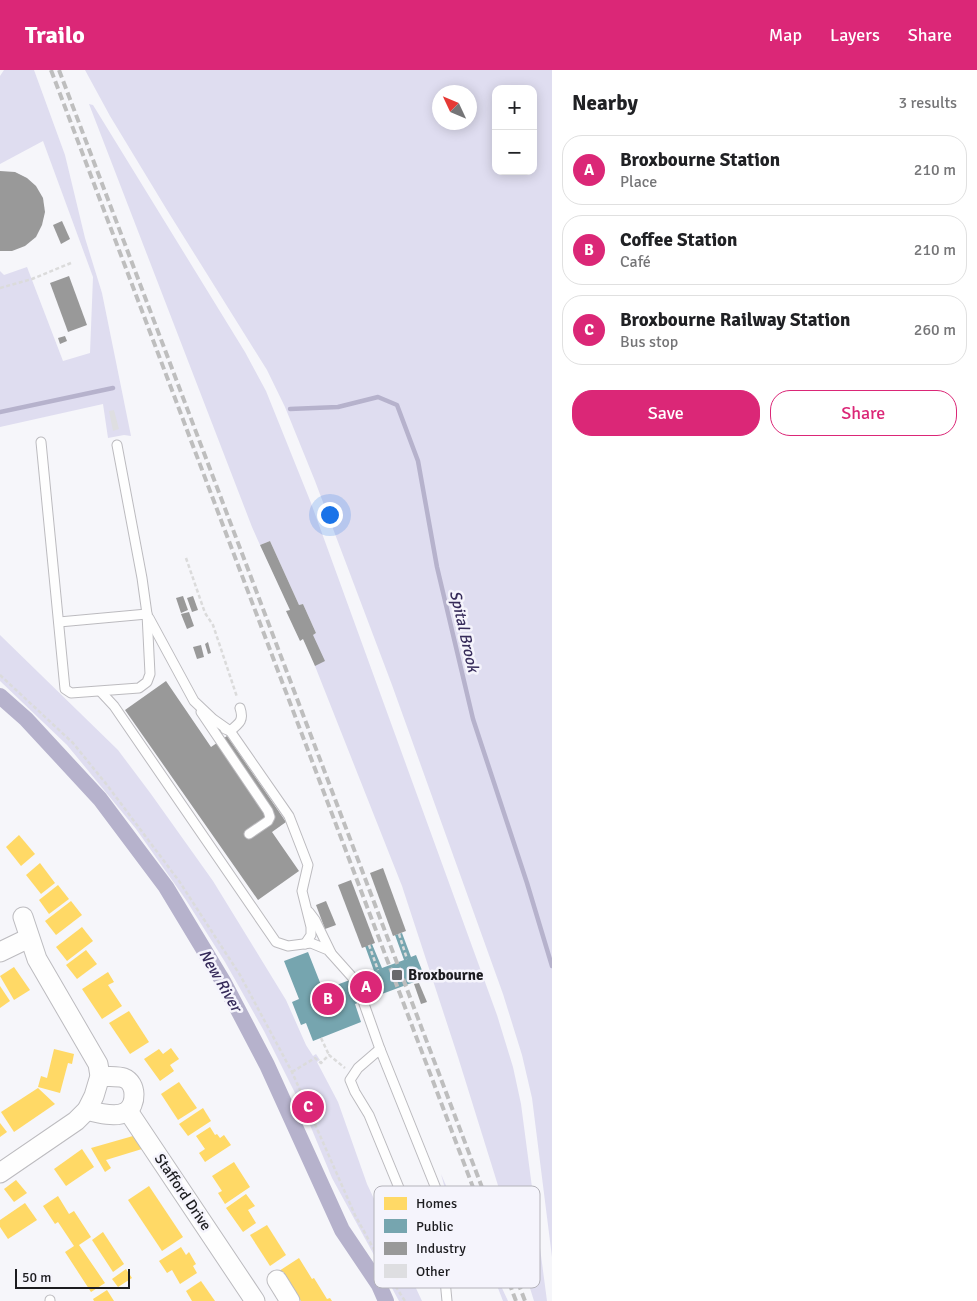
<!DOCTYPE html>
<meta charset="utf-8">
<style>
body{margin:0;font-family:Signika,sans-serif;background:#f6f6f6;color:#202124}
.controls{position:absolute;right:15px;top:15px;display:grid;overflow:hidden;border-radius:10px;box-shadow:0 2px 12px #0003}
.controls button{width:45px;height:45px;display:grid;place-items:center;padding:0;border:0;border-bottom:1px solid #e0e0e0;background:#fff;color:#202124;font:25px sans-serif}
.compass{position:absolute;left:432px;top:15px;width:45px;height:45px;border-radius:50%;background:#fff;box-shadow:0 2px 12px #0003;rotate:314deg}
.scale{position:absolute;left:15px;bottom:12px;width:115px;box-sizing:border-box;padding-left:5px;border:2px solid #1c1c1f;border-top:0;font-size:14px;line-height:18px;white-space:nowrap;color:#1c1c1f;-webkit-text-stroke:4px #f5f4fc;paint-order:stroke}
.you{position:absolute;left:329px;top:444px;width:18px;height:18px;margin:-12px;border:4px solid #fff;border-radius:50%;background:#1a73e8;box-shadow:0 0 0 8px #1a73e833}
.badge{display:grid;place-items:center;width:32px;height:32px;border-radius:50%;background:#db2777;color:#fff;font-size:16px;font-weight:700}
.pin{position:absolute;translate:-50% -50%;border:2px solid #fff;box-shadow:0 1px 5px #0006}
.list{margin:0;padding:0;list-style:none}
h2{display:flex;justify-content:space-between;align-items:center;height:65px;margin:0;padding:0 20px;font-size:21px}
h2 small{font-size:16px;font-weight:400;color:#757577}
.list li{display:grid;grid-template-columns:32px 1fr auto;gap:15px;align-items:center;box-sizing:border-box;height:70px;margin:0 10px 10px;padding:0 10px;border:1px solid #e0e0e0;border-radius:20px}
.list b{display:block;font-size:19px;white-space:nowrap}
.list p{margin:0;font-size:16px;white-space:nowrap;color:#757577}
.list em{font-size:16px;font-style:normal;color:#757577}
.actions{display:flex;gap:10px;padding:15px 20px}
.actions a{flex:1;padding:11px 0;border:1px solid #db2777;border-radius:20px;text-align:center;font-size:18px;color:#db2777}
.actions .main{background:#db2777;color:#fff}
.map{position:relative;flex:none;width:552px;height:1231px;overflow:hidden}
header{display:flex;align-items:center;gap:30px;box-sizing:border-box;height:70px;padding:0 25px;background:#db2777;color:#fff}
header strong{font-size:24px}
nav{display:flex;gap:28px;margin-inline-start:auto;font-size:18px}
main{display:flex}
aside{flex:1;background:#fff}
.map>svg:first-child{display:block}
.green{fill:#dfddf0;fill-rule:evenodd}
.homes{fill:#ffd966}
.public{fill:#76a5af}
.industry{fill:#999}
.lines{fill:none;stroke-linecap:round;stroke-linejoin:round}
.stream{stroke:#b6b2cc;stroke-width:4.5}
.canal{stroke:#b6b2cc;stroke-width:16}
.building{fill:#dedee1}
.lane-casing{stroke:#bcbbbf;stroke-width:11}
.street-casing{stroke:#bcbbbf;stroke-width:21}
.path{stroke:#dbdbdb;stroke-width:2.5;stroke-dasharray:4 2.5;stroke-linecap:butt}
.lane{stroke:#fefefe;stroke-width:9}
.street{stroke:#fefefe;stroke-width:19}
.rail{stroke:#bebebe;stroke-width:4;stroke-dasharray:8 4;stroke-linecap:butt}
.poi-dot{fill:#68686c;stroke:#f5f4fc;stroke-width:2}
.labels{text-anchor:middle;stroke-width:5;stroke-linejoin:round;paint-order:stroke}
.poi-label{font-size:15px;font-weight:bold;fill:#1c1c1f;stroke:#f5f4fc;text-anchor:start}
.street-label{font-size:15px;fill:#1c1c1f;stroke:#f5f4fc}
.water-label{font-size:16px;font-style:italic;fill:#362b5a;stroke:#f5f4fc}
.key{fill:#f5f4fc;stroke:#b4b3ba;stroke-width:1}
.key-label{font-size:14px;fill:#1c1c1f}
</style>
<header>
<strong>Trailo</strong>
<nav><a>Map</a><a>Layers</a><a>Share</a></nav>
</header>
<main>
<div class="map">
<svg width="552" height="1231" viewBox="0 0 552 1231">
<rect width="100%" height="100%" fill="#f6f6fa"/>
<g class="green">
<polygon points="4,0 34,0 65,85 85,168 102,223 131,366 124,365 108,368 103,334 0,357 0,201 4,205 27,197 63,291 90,283 93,207 43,71 0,94 0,6"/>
<path d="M85,0H552V1187L532,1028L522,985L503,924L392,615L315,411L285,337L267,300L167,140L110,46ZM496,19H533V101H496ZM440,22H470V52H440Z"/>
<polygon points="89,34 93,35 245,282 266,321 311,433 497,945 513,997 521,1034 547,1231 534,1231 458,987 402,816 315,596 313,565 316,563 303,534 299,535 270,471 260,475 252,457"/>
<polygon points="0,565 118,680 151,724 213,811 286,930 306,975 313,986 316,984 320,990 317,992 338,1032 367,1114 422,1231 399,1231 332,1108 305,1043 264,961 225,892 186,830 136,759 67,675 0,611"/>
<polygon points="441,1104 466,1162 474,1158 508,1231 503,1231 484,1182 474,1183 454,1165 451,1141"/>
</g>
<g class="homes">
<polygon points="19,765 35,784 21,796 6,777"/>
<polygon points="40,793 55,813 41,824 26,805"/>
<polygon points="58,815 69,829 49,844 39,830"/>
<polygon points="71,831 82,845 56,865 45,851"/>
<polygon points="82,857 93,871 67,891 56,877"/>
<polygon points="86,880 97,894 77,909 66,895"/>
<polygon points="14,897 30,920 14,930 0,906"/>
<polygon points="108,902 114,912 108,915 122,936 102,949 82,919"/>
<polygon points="0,916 10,931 0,938"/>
<polygon points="129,941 149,972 130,984 109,953"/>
<polygon points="171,978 179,989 170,995 174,1001 160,1011 144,989 159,979 163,984"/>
<polygon points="54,979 74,984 72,994 68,993 60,1023 38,1017 41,1006 47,1008"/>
<polygon points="179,1012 197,1038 178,1050 161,1024"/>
<polygon points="38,1018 55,1034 14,1062 1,1042"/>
<polygon points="203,1038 211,1051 188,1066 179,1054"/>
<polygon points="0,1053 7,1062 0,1067"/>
<polygon points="210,1057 215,1065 217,1064 220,1068 224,1065 231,1075 205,1092 199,1083 205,1079 196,1066"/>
<polygon points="133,1066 142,1079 106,1090 111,1098 105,1102 91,1078"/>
<polygon points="82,1079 94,1097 66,1116 54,1099"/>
<polygon points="234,1092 250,1117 225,1134 218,1123 222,1121 212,1106"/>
<polygon points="16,1110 27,1123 14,1132 4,1119"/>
<polygon points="149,1116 183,1167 162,1181 128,1130"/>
<polygon points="246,1124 255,1136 248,1140 256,1153 243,1162 226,1138"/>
<polygon points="58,1126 69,1144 74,1141 91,1167 79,1175 105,1213 91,1222 65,1182 74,1176 58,1152 55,1154 43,1136"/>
<polygon points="25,1133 37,1150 8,1169 0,1157 0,1150"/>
<polygon points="267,1155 286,1185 270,1196 250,1165"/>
<polygon points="103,1162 124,1194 113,1202 92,1170"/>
<polygon points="181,1177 186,1185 189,1182 196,1194 193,1196 197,1203 180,1214 172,1200 167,1203 159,1191"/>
<polygon points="299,1188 312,1209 314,1208 327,1229 330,1228 332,1231 301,1231 294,1220 292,1222 279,1201"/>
<polygon points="126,1199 132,1208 118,1217 112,1209"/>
<polygon points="201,1211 215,1231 192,1231 186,1221"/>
<polygon points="107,1220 114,1231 94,1231 93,1229"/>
</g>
<polygon class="public" points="402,863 411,887 416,885 425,908 355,934 361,952 313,971 306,953 301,955 292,932 299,929 284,891 308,882 323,920 374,901 365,876 372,874 382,898 404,890 395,865"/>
<g class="industry">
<polygon points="0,101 15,102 27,108 36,116 43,128 45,142 42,155 36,167 25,176 12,181 0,181"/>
<polygon points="62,151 70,169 61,174 53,155"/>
<polygon points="69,206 87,255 68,262 50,213"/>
<polygon points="65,266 67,271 60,274 58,268"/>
<polygon points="270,471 299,535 303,534 316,563 313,565 325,591 315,596 303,569 300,571 286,541 290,540 260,475"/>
<polygon points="183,526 188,540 181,543 176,528"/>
<polygon points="193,526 198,540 192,542 187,528"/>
<polygon points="189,542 194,556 187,559 181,544"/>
<polygon points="208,572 211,583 208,584 205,574"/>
<polygon points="201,575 204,587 197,589 193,577"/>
<polygon points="166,611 211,677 227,666 286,752 272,762 299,801 258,830 125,640"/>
<polygon points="383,798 406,861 393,866 370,803"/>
<polygon points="351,810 375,873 362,878 338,815"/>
<polygon points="326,831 336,855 325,859 316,835"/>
<polygon points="419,913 427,932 421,934 414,914"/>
</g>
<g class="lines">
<g class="stream">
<polyline points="290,339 338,337 378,327 397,335 418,391 437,497 473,649 527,813 552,896"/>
<polyline points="0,342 113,318"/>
</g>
<polyline class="canal" points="0,626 26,649 100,729 166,817 224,913 267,995 342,1160 379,1215 386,1231"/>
</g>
<polygon class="building" points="114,340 119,359 113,361 109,341"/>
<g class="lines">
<defs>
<g id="lane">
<polyline points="41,372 65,619 71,623 139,618 147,612 150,604 147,544 142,508 117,375"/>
<polyline points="149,548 194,631 213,649 230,661 289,746 308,795 302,821 311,857 311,865 305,874"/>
<polyline points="59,552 147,544"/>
<polyline points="101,622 114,636 276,872 288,876 311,873 328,880 353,908"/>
<polyline points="201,642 268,741 270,747 268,751 249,764"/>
<path d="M225,659L230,661C240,653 244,650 240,638"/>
<polyline points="309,842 315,850 331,883"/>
<polyline points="363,931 380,979"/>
<polyline points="445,1210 420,1169 369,1045 355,1022 350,1010 358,998 380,979 445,1141 449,1170 445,1210 447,1231"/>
<polyline points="50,1231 50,1230"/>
</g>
<g id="street">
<polyline points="0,882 29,868"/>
<path d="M87,1040C98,1043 116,1048 126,1042C137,1035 137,1013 124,1008C118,1006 108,1007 100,1006"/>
<polyline points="128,1041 255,1231"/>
<polyline points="0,1103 76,1051 87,1040 94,1026 100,1006 98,994 37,889 23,847"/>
<polyline points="277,1210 290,1231"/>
</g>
</defs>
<use href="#lane" class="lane-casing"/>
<use href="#street" class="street-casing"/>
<g class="path">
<polyline points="0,218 32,209 71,193"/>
<polyline points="186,488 205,543 213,555 237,627"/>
<polyline points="0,605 73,673 107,715 179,811 240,905 292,1002 355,1145 388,1205 405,1231"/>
<polyline points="399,864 407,889"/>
<polyline points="369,875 378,900"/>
<polyline points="321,968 329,985"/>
<polyline points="292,1002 315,988 321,993 329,985 345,998"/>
</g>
<use href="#lane" class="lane"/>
<use href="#street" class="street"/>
<g class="rail">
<polyline points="51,0 516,1231"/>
<polyline points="59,0 525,1231"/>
</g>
</g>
<rect class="poi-dot" x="391" y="899" width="12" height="12" rx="2.5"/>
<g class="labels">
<g class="poi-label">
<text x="408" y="910">Broxbourne</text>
</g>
<g class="street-label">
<text transform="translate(183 1122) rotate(56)" y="5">Stafford Drive</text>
</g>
<g class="water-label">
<text transform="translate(465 561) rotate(77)" y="6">Spital Brook</text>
<text transform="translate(221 910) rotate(60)" y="6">New River</text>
</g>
</g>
<rect x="374" y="1116" width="166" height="102" rx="8" class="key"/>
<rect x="384" y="1127" width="23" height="13" fill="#ffd966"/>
<rect x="384" y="1149" width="23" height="14" fill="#76a5af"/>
<rect x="384" y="1172" width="23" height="13" fill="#999"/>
<rect x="384" y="1194" width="23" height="14" fill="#dedee1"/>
<g class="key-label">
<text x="416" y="1138">Homes</text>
<text x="416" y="1161">Public</text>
<text x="416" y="1183">Industry</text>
<text x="416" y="1206">Other</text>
</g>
</svg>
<div class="controls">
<button>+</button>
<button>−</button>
</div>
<svg class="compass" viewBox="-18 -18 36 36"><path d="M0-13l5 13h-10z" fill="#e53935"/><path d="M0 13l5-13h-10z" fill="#757577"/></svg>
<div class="scale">50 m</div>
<div class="you"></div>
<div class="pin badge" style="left:366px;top:917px">A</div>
<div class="pin badge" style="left:328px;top:929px">B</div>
<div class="pin badge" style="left:308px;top:1037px">C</div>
</div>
<aside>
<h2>Nearby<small>3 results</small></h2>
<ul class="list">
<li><span class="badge">A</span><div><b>Broxbourne Station</b><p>Place</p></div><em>210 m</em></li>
<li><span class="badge">B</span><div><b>Coffee Station</b><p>Café</p></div><em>210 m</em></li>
<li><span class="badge">C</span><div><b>Broxbourne Railway Station</b><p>Bus stop</p></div><em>260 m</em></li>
</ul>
<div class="actions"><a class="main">Save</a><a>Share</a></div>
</aside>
</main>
